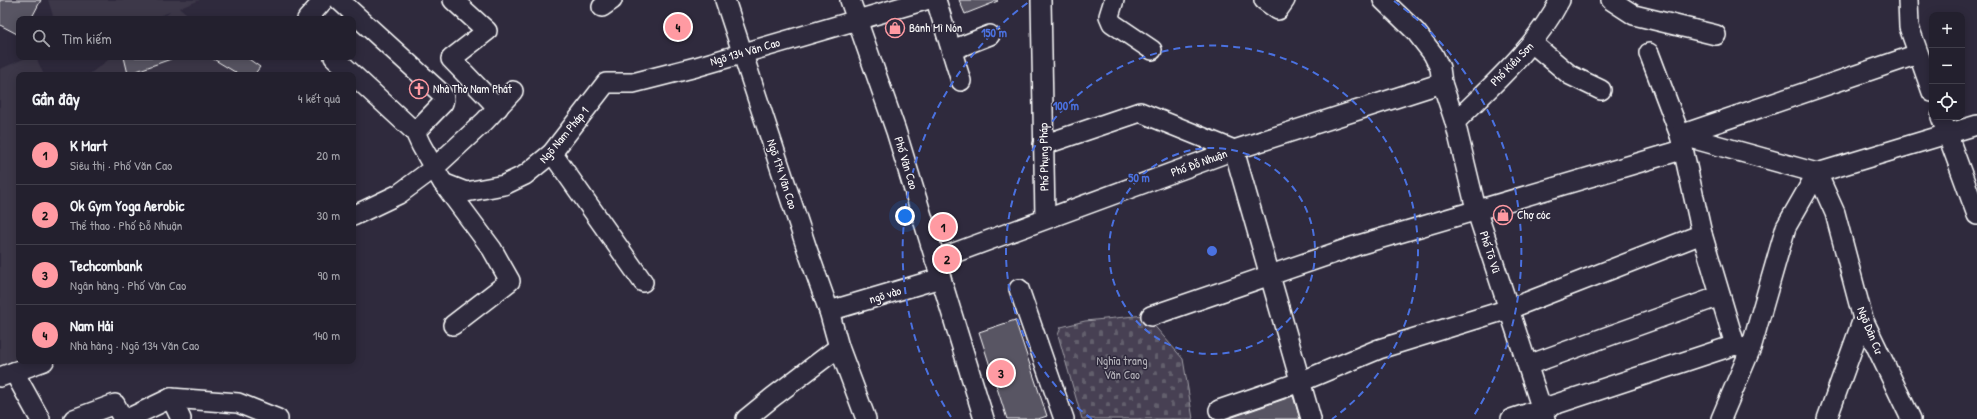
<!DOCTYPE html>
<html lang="vi">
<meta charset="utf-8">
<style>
body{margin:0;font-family:"Patrick Hand",sans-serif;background:#2f2d3a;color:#f1f3f6}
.controls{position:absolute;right:12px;top:12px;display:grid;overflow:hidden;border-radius:8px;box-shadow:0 2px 10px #0003}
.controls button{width:36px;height:36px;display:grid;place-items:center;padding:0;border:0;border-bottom:1px solid #403e4a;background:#23202e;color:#f1f3f6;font:20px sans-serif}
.you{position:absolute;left:905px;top:216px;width:14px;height:14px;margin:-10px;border:3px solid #fff;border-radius:50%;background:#1a73e8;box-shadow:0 0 0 6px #1a73e833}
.badge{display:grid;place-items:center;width:26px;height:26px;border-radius:50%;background:#ff9aa2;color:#111;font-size:13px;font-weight:700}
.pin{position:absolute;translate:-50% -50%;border:2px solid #fff;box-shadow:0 1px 4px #0006}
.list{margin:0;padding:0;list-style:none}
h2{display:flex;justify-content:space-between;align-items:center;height:52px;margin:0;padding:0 16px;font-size:17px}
h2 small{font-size:13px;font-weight:400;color:#a3a3aa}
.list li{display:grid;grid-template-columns:26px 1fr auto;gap:12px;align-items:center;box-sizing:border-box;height:60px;padding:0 16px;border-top:1px solid #403e4a}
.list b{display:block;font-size:15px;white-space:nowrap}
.list p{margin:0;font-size:13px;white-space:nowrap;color:#a3a3aa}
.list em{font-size:13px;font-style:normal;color:#a3a3aa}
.icon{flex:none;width:22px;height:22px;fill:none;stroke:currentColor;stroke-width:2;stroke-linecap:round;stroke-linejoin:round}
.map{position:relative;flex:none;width:1977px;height:419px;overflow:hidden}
.search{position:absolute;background:#23202e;box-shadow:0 2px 10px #0003;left:16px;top:16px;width:340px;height:44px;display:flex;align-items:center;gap:10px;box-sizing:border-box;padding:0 14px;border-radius:8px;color:#a3a3aa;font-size:15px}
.panel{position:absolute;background:#23202e;box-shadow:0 2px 10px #0003;left:16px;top:72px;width:340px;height:292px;border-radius:8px}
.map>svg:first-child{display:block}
.built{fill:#3c3749}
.cemetery{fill:url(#cemetery-stones);stroke:#a2a0a8}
.building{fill:#595564;stroke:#fff}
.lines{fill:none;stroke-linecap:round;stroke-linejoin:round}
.minor-casing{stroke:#fff;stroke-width:22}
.minor{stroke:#2f2a3d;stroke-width:19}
.ring{fill:none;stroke:#4a71e0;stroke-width:2;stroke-dasharray:7 5}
.labels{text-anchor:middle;stroke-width:3;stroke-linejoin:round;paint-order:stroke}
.poi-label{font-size:12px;fill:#fff;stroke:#2f2a3d;text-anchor:start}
.street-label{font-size:12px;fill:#fff;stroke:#2f2a3d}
.park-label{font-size:12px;fill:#b5b3ba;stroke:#2f2a3d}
.centre{fill:#4a71e0;stroke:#2f2a3d;stroke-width:2}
.ring-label{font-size:12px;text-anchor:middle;font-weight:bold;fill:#4a71e0;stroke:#2f2a3d;stroke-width:3;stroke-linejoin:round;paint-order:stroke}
</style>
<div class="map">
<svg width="1977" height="419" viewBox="0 0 1977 419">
<defs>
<pattern id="cemetery-stones" width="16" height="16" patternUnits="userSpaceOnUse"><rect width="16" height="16" fill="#464152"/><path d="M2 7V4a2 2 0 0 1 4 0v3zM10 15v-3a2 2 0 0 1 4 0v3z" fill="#625e6c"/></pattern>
</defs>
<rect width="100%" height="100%" fill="#2f2a3d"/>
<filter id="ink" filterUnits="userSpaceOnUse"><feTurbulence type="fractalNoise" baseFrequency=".025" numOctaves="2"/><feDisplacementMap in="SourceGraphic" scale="8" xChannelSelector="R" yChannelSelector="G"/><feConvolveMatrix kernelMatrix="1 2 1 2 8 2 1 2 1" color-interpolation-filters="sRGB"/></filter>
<g filter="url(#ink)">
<g class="built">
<polygon points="48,0 200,0 180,8 193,19 161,19 170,12 151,19 54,19"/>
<polygon points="28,57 36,57 44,75 19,75 19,359 0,366 0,69"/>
<polygon points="112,57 239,57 246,75 138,75 131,71 124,75 88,75"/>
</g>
<polygon class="cemetery" points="1145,315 1183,359 1193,419 1082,419 1058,335 1061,327 1085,321"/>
<g class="building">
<polygon points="0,0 41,0 31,19 19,19 19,35 0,25"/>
<polygon points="959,0 997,0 998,1 965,14"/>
<polygon points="124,57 171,57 171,59 128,74"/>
<polygon points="210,57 246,57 260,67 254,75 240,75"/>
<polygon points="1015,320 1047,416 1038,419 1007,419 979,332"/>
<polygon points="1293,396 1300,419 1227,419"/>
</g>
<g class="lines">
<defs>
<g id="minor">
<polyline points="339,0 441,93 444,98 443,103 415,132"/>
<polyline points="453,0 487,31 451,59 498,108"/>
<polyline points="725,0 807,249 829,311 839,347 866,419"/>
<polyline points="850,0 896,131 984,419"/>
<polyline points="936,0 961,81"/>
<polyline points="1041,0 1045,218"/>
<polyline points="1114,0 1109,16 1112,23 1152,50"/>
<polyline points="1264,0 1278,10 1285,0"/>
<polyline points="1383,0 1416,32 1433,54 1440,68 1442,83 1455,122 1476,209 1545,419"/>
<polyline points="1611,0 1634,15 1716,35"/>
<polyline points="1908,0 1909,27 1932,92"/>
<polyline points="602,7 612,0"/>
<polyline points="307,19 324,0"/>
<polyline points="1532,43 1570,75 1601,90"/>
<polyline points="952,50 990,35"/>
<polyline points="1649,53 1680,135 1702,234 1735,345"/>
<polyline points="334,57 415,132 421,145 434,168 399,194 353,216"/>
<polyline points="1941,117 1977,215"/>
<path d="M1455,122C1493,84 1535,48 1560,0"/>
<polyline points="1680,135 1817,173 1835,213 1863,319 1911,419"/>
<polyline points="1680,135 1918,54"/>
<polyline points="1043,145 1140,112 1234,150 1311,419"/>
<polyline points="552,153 643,282"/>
<polyline points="443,183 466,192 504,185 525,175 552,153 606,83 633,83 696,67 926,0"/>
<polyline points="935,260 1234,150 1442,83"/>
<polyline points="1019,289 1064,419"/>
<polyline points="829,311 941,278"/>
<polyline points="1151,316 1355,246 1682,150"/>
<polyline points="453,325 510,281 492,249 443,183 434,168 485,121 513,91"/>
<polyline points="1528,365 1720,296"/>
<polyline points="14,372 40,419"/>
<polyline points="0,377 44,361"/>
<polyline points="171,398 238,403 278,419"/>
<polyline points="1219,410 1300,382 1379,349 1509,309 1702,234"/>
<polyline points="74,419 115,404 123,419"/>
<polyline points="127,419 171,398 181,419"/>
<polyline points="746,419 773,397 839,347"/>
<polyline points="1511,419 1735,345 1747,348"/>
<polyline points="1721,419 1751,348 1786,227 1817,173 1977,125"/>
<polyline points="1827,419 1863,319"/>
</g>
</defs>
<use href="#minor" class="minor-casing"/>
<use href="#minor" class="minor"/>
</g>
</g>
<g class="ring">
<circle cx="1212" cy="251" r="103"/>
<path d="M1092 419A206 206 0 1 1 1332 419"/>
<path d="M951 417A309 309 0 0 1 1030 1M1394 1A309 309 0 0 1 1473 417"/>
</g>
<defs>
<symbol id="shop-ring" viewBox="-11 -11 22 22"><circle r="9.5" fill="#2f2a3d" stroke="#ff9aa2" stroke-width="1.5"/><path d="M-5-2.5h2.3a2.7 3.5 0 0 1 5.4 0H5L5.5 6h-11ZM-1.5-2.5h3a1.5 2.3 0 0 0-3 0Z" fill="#ff9aa2"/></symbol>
<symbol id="church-ring" viewBox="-11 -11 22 22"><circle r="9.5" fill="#2f2a3d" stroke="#ff9aa2" stroke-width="1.5"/><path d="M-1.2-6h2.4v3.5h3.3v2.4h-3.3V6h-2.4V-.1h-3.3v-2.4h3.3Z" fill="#ff9aa2"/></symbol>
</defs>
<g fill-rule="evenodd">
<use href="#shop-ring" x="884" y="17" width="22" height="22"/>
<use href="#church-ring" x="408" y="78" width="22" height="22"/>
<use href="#shop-ring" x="1492" y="204" width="22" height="22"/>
</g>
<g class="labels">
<g class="poi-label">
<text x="909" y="32">Bánh Mì Nón</text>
<text x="433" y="93">Nhà Thờ Nam Phát</text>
<text x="1517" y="219">Chợ cóc</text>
</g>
<g class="street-label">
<text transform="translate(745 52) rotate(-16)" y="4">Ngõ 134 Văn Cao</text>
<text transform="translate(1512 64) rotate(-46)" y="4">Phố Kiều Sơn</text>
<text transform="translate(564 135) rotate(-50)" y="4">Ngõ Nam Pháp 1</text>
<text transform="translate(1044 157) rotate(-91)" y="4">Phố Phụng Pháp</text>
<text transform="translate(906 163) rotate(73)" y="4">Phố Văn Cao</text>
<text transform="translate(1199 163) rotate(-20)" y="4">Phố Đỗ Nhuận</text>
<text transform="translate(782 174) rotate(72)" y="4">Ngõ 174 Văn Cao</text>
<text transform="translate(1490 252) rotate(72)" y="4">Phố Tô Vũ</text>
<text transform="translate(885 295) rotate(-17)" y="4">ngõ vào</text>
<text transform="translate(1870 330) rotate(68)" y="4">Ngõ Dân Cư</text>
</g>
<g class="park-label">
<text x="1122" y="365">Nghĩa trang<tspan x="1122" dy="14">Văn Cao</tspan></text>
</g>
</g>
<circle cx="1212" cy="251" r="6" class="centre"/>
<g class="ring-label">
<text x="994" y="37">150 m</text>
<text x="1066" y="110">100 m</text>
<text x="1139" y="182">50 m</text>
</g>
</svg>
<div class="controls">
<button>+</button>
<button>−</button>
<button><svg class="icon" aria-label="locate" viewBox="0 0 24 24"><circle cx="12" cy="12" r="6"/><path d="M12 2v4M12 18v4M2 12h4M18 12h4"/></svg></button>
</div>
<div class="you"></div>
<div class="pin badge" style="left:943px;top:227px">1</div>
<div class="pin badge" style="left:947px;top:259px">2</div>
<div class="pin badge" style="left:1001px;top:373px">3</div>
<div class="pin badge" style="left:678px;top:27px">4</div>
<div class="search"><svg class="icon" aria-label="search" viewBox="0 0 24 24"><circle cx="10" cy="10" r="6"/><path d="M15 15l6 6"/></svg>Tìm kiếm</div>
<section class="panel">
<h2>Gần đây<small>4 kết quả</small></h2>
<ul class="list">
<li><span class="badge">1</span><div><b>K Mart</b><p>Siêu thị · Phố Văn Cao</p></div><em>20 m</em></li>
<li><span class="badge">2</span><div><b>Ok Gym Yoga Aerobic</b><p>Thể thao · Phố Đỗ Nhuận</p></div><em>30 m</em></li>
<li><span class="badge">3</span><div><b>Techcombank</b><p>Ngân hàng · Phố Văn Cao</p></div><em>90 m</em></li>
<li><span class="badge">4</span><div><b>Nam Hải</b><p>Nhà hàng · Ngõ 134 Văn Cao</p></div><em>140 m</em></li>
</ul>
</section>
</div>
